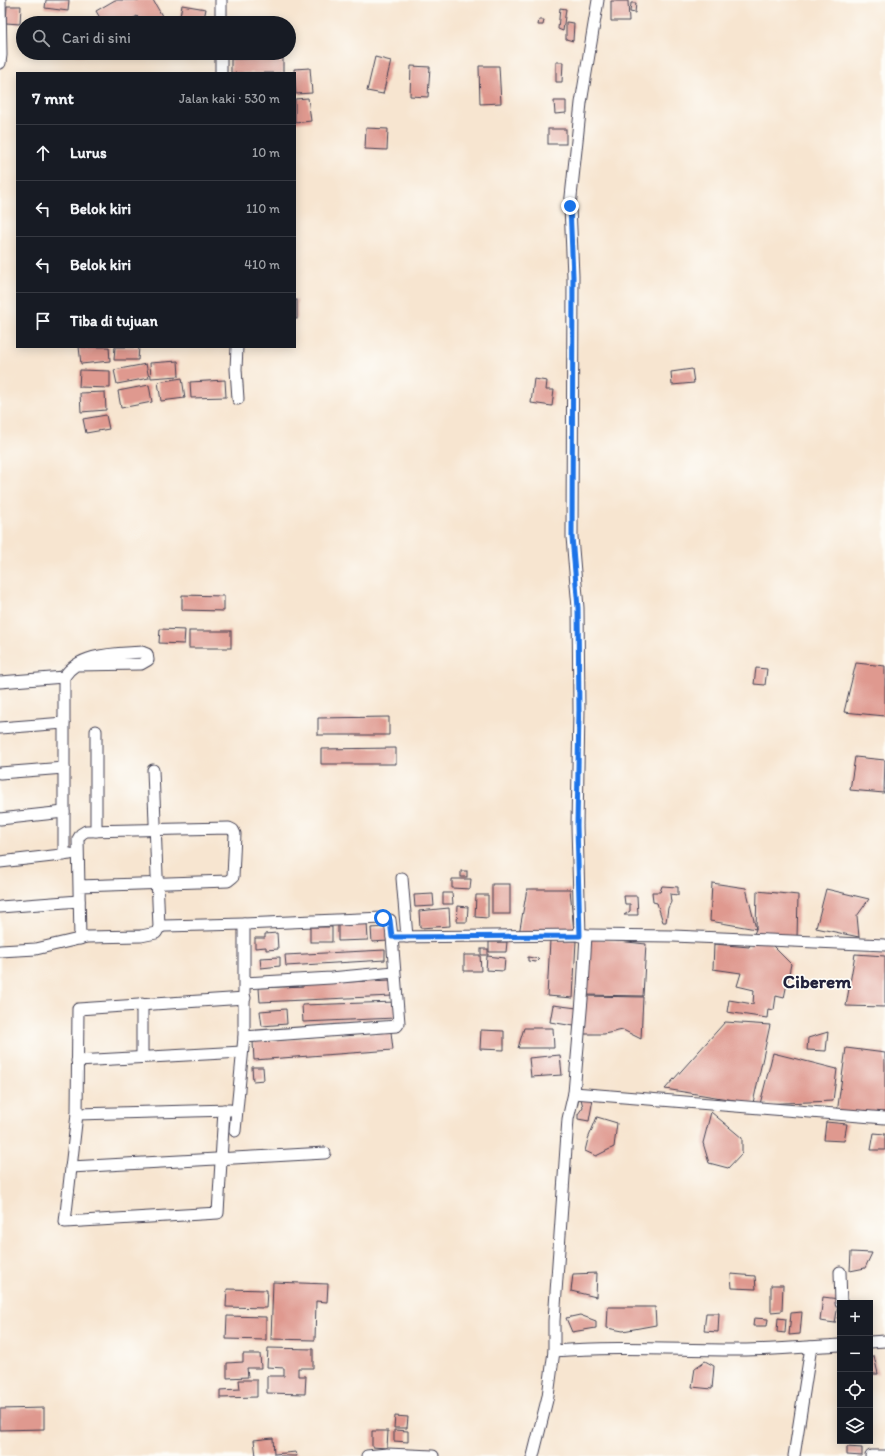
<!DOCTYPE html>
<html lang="id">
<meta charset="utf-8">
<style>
body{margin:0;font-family:Itim,sans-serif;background:#242831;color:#f1f3f6}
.controls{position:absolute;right:12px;bottom:12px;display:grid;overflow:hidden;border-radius:0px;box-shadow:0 2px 10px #0003}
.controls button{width:36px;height:36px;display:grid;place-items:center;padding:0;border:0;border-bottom:1px solid #363941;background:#171b24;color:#f1f3f6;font:20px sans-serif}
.stop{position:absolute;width:12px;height:12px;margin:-9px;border:3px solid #1a73e8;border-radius:50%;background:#fff}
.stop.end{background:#1a73e8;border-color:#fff;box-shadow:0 1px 4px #0008}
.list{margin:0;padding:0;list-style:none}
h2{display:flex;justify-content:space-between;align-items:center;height:52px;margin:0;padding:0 16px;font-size:17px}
h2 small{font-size:13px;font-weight:400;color:#9ea1a6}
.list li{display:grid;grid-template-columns:26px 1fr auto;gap:12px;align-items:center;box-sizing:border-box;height:56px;padding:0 16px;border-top:1px solid #363941}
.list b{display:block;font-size:15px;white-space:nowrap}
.list em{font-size:13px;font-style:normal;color:#9ea1a6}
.icon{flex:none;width:22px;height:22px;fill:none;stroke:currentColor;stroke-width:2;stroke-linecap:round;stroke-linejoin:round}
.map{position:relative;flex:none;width:885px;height:1456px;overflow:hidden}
.search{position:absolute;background:#171b24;box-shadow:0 2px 10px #0003;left:16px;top:16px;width:280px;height:44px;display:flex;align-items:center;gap:10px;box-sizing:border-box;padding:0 14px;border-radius:22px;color:#9ea1a6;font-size:15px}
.panel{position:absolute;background:#171b24;box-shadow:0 2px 10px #0003;left:16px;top:72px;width:280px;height:276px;border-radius:0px}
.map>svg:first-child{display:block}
.building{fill:#df998f}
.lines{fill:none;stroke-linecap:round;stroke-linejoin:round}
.minor-casing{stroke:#423f51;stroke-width:13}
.minor{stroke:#fff;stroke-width:11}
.route{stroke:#1a73e8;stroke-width:5}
.labels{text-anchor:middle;stroke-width:3.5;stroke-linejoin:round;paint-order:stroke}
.quarter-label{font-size:19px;font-weight:bold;fill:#22223b;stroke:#fdfcf7}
</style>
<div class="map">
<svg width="885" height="1456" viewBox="0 0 885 1456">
<rect width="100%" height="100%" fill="#fdfcf7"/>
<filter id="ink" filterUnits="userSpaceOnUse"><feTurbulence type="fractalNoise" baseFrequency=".025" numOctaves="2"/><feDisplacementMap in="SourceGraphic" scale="8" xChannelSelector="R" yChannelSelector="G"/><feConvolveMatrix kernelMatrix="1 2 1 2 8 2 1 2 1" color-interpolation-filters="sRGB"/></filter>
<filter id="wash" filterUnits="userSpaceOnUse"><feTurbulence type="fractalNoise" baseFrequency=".012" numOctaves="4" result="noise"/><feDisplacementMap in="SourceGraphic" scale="16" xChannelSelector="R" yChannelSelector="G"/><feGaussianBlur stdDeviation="0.9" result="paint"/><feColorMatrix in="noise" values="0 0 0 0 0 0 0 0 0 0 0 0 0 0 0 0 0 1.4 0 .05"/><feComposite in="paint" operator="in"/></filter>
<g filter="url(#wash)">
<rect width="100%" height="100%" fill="#f7e5d0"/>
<g id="blocks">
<g class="building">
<polygon points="46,0 69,0 68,11 45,8"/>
<polygon points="115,0 153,0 166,23 141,23 137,16 126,23 103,23 96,11"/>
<polygon points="611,1 628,1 629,21 611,21"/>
<polygon points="631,3 636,3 635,13 630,12"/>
<polygon points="182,5 206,9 203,23 179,22"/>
<polygon points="7,6 21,6 20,24 6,23"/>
<polygon points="560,8 566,9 563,31 558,29"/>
<polygon points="51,17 52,23 31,23 30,20"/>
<polygon points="62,19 85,22 85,23 61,23"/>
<polygon points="539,20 544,20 543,25 538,25"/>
<polygon points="566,22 574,23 573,41 566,39"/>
<polygon points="68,53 84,53 84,56"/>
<polygon points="375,57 391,61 383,94 367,91"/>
<polygon points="283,58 283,73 231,73 231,59"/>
<polygon points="556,62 563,62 562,82 556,82"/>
<polygon points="411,66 430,67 428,97 410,96"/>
<polygon points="479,66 499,66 501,103 480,104"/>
<polygon points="310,68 312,93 296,94 294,69"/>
<polygon points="308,98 311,121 295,123 295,99"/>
<polygon points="554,101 566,101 566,113 555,114"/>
<polygon points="366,128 388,129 387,150 365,149"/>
<rect x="548" y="129" width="18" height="15"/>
<rect x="295" y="300" width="2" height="19"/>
<polygon points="79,347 109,347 110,361 81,364"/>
<polygon points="115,347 139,347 138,360 114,360"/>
<polygon points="178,361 179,376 151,378 150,363"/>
<polygon points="146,364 149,378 117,384 114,370"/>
<polygon points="692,369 694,383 672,385 671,372"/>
<polygon points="80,370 110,371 110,388 79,387"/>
<polygon points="182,378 185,398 161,401 158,382"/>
<polygon points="534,379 547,381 546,390 554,390 552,406 531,403"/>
<polygon points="225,380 226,397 191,398 190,382"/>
<polygon points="149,385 152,402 121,408 118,391"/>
<polygon points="105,392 106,410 81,412 80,393"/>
<polygon points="106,415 109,429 86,433 83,419"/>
<polygon points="182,595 224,596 224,611 182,610"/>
<polygon points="160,629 185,630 184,644 159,643"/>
<rect x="189" y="631" width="42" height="17"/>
<polygon points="856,663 885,666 885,716 844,712"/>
<polygon points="756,668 767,669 765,685 754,684"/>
<polygon points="389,717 389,735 318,735 318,718"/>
<polygon points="396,748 396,764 321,764 321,749"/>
<polygon points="855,757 885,760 884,793 850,790"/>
<rect x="461" y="871" width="6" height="6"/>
<polygon points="452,879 471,879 470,889 452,888"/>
<polygon points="712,883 746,888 756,929 757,891 798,895 797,938 764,937 791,964 784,998 776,996 774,1010 768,1009 767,1018 727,1012 729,1000 753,1004 754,990 737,986 741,973 713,969 714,944 749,947 756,929 710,921"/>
<rect x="492" y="884" width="18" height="30"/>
<polygon points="662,886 678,887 678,895 670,894 671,902 668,908 666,922 663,922 657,903 653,902 652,892 660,892"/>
<polygon points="527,889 570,889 574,932 519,934"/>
<polygon points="826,889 869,899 857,916 859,937 816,928"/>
<polygon points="443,893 452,893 453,904 443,904"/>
<polygon points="433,894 434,906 415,907 414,895"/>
<polygon points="476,895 488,895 488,918 475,917"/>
<polygon points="624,896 637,896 638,915 624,915 630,911 630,904 625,904"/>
<polygon points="458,906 468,907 467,922 457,922"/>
<polygon points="449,908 450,926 420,928 419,911"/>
<polygon points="367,923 368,940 338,941 338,924"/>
<rect x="310" y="927" width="22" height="15"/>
<polygon points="387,927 388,941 372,942 371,928"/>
<polygon points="277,933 278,949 266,950 266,947 255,948 255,938 265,938 265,934"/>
<polygon points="589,938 646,944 643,996 585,995"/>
<polygon points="550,940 576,941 573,998 547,996"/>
<polygon points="489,942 507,942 506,952 489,952"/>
<rect x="481" y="949" width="7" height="6"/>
<polygon points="385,950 385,960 286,966 285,955"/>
<polygon points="855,954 885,956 885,1007 846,1006"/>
<polygon points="464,955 480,955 481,971 464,971"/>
<polygon points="487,956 505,958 504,971 486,970"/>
<polygon points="280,957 280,966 261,968 260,958"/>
<polygon points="528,957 539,959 536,962 528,961"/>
<polygon points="391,980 392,996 260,1002 259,988 304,986 304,984"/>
<polygon points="585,996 643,997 641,1039 623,1030 604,1034 582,1034"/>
<polygon points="396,1002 396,1018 303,1022 302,1005"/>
<polygon points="553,1005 577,1008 574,1026 550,1022"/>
<polygon points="286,1009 287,1024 262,1026 260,1011"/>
<polygon points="725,1022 770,1025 753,1103 665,1089"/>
<polygon points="524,1028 553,1028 554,1048 518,1048"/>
<polygon points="481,1030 504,1031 504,1050 480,1049"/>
<polygon points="391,1032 393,1050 254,1060 253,1042"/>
<polygon points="828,1032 826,1051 807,1050 808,1038"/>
<polygon points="846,1048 885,1053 885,1114 837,1113"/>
<polygon points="773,1053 837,1069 833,1101 760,1104"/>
<polygon points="560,1055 562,1075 531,1077 529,1058"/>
<polygon points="252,1067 263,1067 264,1080 253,1081"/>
<polygon points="581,1099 593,1099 589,1121 578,1119 578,1114 583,1107"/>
<polygon points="711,1112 742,1138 742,1153 728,1168 709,1163 703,1143"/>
<polygon points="597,1117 617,1123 614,1147 596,1156 585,1151 588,1139"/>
<polygon points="826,1122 847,1124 844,1141 824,1140"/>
<polygon points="874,1133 885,1134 885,1150 871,1150"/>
<polygon points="851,1252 872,1253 865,1268 850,1271"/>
<polygon points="597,1273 596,1297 571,1291 573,1274"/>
<polygon points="731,1274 755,1276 756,1289 732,1288"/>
<polygon points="273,1282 328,1284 327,1302 316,1301 315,1340 271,1339"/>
<polygon points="771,1285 783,1285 782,1311 771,1312"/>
<polygon points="227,1289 267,1290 266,1308 226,1307"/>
<polygon points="823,1297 839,1299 835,1323 820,1321"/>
<polygon points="608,1307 655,1307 656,1325 623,1331 607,1328"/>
<polygon points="802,1312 800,1334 789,1335 791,1313"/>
<polygon points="706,1313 719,1313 718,1332 704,1331"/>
<polygon points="580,1315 596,1321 596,1328 572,1332 566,1318"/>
<polygon points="227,1316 266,1317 266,1340 226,1339"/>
<polygon points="754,1318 768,1319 767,1326 753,1326"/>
<polygon points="778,1318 786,1319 785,1333 777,1332"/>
<polygon points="268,1348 313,1349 313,1368 298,1368 298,1376 306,1376 305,1394 267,1393 267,1376 284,1376 284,1368 267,1367"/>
<polygon points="243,1354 260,1354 261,1368 247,1368 248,1377 227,1378 227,1363 243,1362"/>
<polygon points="870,1356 874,1356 878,1374 870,1374"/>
<polygon points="705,1361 714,1366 712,1389 692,1387 695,1368"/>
<polygon points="239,1380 257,1380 257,1397 220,1398 220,1390 240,1389"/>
<polygon points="44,1408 44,1429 0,1430 0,1409"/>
<polygon points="395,1416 408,1417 407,1428 394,1428"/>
<polygon points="394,1430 408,1431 408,1442 394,1441"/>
<polygon points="372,1431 388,1431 387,1448 372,1447"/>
<polygon points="273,1438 274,1454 296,1452 297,1456 256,1456 254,1440"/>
<polygon points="847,1447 862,1448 862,1456 847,1455"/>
</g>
</g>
</g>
<g filter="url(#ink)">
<use href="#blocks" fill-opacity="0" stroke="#423f51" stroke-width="1"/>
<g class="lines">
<defs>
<g id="minor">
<polyline points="221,23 221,0"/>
<polyline points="0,63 1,55 0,0"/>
<polyline points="221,73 221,53"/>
<polyline points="237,347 236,369 238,399"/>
<polyline points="0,682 64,677"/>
<polyline points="0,728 64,723"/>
<polyline points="96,731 96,831"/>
<polyline points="153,770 159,928"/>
<polyline points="0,773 64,768"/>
<polyline points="0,819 64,812"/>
<path d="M64,855V677C80,652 116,654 142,652L147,654L148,660L141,664L76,665"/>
<polyline points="0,862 70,854"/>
<polyline points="402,878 407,937"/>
<polyline points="79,886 228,881 233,877 235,834 233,830 229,828 86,831 81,834 78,839 80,939"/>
<polyline points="0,907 79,901"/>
<path d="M586,935L583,987L574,1093L568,1119L554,1321V1351C616,1346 678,1350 740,1350C773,1350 807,1347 840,1345"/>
<polyline points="580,936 577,826 579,710 578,608 572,537 573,276 570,206 581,103 598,0"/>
<polyline points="0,951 36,949 87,937 141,936 156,933 159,928 164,926 244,924 383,918 390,920 392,937"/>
<polyline points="245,983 331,978 394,972"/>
<polyline points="244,1037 397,1026 399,1023 392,937 586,935 673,936 885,945"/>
<polyline points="142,1057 142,1004"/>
<polyline points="77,1061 242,1052"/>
<polyline points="574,1093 885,1118"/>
<polyline points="224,1110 218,1213 65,1222 77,1114 78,1009 245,998"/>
<polyline points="77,1114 230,1110"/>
<polyline points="235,1131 244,1037 244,924"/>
<polyline points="71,1167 325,1153"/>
<polyline points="840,1272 841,1303"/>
<polyline points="870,1342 885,1341"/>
<polyline points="367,1456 387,1454 433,1456"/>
<polyline points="533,1456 548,1396 554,1351"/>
<polyline points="794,1456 811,1347"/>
<polyline points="871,1456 885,1456"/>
</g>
</defs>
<use href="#minor" class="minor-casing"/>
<use href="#minor" class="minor"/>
</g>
</g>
<g class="lines" filter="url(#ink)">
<polyline class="route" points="383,918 390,920 392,937 580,936 577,826 579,710 578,608 572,537 573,276 570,206"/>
</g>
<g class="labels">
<g class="quarter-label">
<text x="817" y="988">Ciberem</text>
</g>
</g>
</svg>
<div class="controls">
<button>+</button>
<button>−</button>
<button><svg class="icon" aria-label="locate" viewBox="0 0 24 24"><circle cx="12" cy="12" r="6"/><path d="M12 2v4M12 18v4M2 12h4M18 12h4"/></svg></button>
<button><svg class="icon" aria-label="layers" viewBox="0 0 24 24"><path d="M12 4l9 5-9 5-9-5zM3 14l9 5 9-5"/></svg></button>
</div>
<div class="stop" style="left:383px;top:918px"></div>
<div class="stop end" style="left:570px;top:206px"></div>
<div class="search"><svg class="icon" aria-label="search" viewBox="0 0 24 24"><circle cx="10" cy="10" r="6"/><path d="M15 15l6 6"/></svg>Cari di sini</div>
<section class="panel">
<h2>7 mnt<small>Jalan kaki · 530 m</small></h2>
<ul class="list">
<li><svg class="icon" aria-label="ahead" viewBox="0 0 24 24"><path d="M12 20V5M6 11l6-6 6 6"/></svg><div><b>Lurus</b></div><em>10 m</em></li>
<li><svg class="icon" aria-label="left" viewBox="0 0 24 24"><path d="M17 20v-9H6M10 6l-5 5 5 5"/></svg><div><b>Belok kiri</b></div><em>110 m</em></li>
<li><svg class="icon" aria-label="left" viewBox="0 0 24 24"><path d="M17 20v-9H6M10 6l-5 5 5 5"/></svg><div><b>Belok kiri</b></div><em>410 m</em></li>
<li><svg class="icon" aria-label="arrive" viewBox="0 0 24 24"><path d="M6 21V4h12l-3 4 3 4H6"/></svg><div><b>Tiba di tujuan</b></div></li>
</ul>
</section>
</div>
